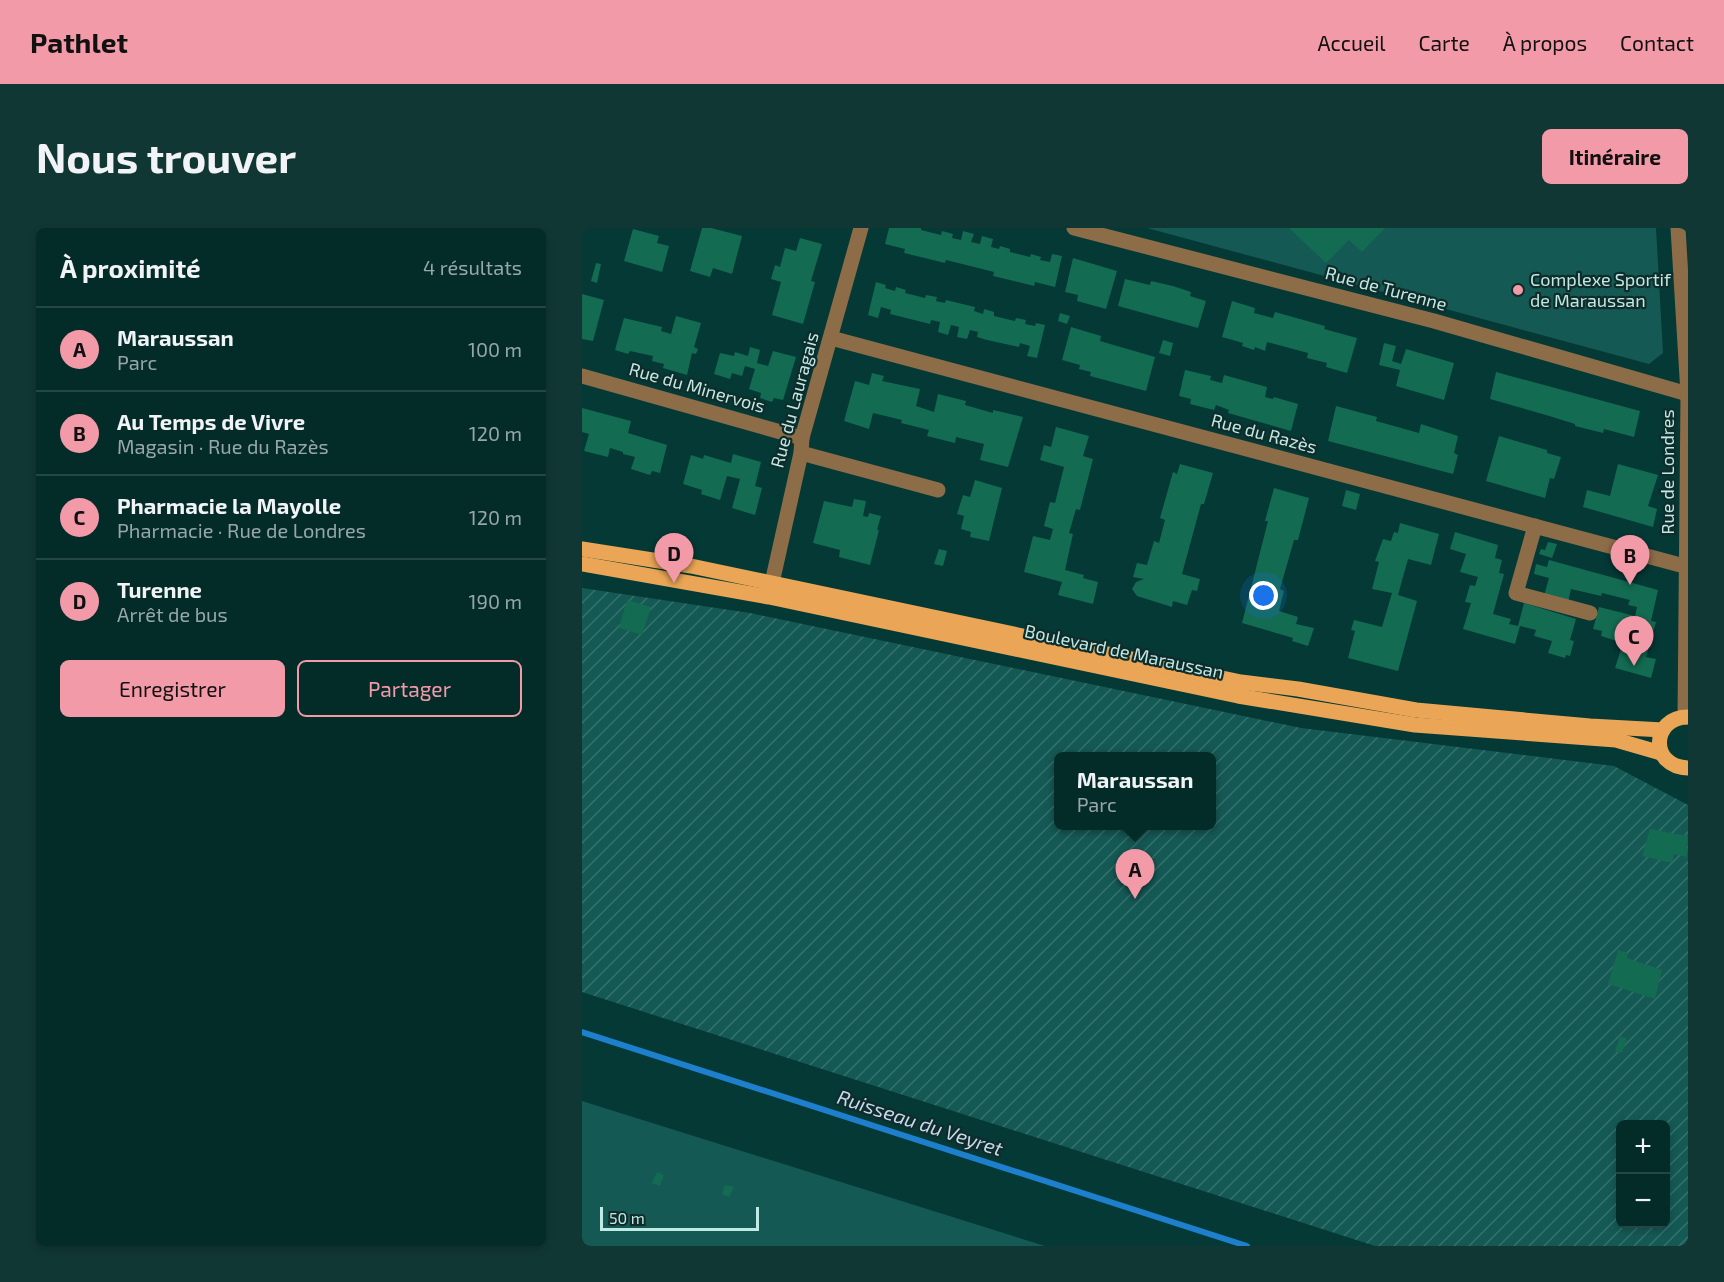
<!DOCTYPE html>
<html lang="fr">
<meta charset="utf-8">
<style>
body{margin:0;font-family:"Exo 2",sans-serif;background:#113734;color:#f1f3f6}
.controls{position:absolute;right:18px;bottom:18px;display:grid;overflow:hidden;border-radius:9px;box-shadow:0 3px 9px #0003}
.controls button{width:54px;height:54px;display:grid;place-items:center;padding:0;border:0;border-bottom:2px solid #244745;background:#032b28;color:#f1f3f6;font:30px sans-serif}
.scale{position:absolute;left:18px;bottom:15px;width:159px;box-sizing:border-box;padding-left:6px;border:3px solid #bfe9e4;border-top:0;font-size:16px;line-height:21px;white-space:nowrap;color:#bfe9e4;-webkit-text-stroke:4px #102c2a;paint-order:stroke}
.you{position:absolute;left:682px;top:368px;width:21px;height:21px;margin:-15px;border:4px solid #fff;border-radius:50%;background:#1a73e8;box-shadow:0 0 0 9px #1a73e833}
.badge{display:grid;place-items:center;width:39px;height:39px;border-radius:50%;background:#f39aa9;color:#111;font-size:20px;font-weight:700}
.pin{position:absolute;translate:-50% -50px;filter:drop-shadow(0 2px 3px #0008)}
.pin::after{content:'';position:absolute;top:32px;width:21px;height:18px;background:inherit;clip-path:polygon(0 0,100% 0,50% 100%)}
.popup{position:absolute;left:472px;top:524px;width:162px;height:78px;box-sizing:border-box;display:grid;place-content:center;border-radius:9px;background:#032b28;filter:drop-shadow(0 2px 4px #0005);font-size:20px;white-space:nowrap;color:#97a7a8}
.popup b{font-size:22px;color:#f1f3f6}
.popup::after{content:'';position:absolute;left:50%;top:100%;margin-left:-12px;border:12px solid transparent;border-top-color:#032b28}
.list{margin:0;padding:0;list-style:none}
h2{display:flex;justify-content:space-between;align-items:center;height:78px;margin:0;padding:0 24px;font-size:26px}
h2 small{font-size:20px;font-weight:400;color:#97a7a8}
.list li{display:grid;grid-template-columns:39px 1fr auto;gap:18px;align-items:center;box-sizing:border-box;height:84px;padding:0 24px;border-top:2px solid #244745}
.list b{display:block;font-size:22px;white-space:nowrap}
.list p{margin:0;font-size:20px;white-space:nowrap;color:#97a7a8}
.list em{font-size:20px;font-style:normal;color:#97a7a8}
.actions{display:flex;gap:12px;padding:18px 24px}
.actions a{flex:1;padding:14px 0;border:2px solid #f39aa9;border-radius:9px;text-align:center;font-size:21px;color:#f39aa9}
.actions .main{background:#f39aa9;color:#111}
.map{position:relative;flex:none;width:1106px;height:1018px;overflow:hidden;border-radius:9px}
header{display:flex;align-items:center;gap:36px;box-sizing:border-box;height:84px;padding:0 30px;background:#f39aa9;color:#111}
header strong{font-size:28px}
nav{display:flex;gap:33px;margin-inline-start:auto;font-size:21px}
.intro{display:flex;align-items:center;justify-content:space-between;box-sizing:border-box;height:144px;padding:0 36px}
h1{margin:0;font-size:42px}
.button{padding:15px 27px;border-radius:9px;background:#f39aa9;color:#111;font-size:21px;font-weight:700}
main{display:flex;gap:36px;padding:0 36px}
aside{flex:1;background:#032b28;border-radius:9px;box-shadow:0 3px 9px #0003}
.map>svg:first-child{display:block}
.grass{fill:#155955}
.garden{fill:url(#garden-furrows);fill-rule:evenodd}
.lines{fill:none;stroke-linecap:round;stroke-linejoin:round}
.stream{stroke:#1e7fcd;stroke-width:6}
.building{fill:#136b52}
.minor{stroke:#8d6c48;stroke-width:15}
.major{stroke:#eaa656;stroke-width:15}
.poi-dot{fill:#f39aa9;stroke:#102c2a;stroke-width:2}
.labels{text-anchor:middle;stroke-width:4.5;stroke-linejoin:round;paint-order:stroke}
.poi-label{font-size:18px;fill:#bfe9e4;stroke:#102c2a;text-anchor:start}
.street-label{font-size:18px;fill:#bfe9e4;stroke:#102c2a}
.water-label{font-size:20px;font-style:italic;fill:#c6daef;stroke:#102c2a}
</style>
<header>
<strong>Pathlet</strong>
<nav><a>Accueil</a><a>Carte</a><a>À propos</a><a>Contact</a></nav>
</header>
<div class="intro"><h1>Nous trouver</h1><a class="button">Itinéraire</a></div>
<main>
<aside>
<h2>À proximité<small>4 résultats</small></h2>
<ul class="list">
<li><span class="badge">A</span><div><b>Maraussan</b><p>Parc</p></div><em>100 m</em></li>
<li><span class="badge">B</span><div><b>Au Temps de Vivre</b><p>Magasin · Rue du Razès</p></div><em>120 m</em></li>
<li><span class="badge">C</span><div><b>Pharmacie la Mayolle</b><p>Pharmacie · Rue de Londres</p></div><em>120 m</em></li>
<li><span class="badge">D</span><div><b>Turenne</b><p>Arrêt de bus</p></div><em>190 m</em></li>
</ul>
<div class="actions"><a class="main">Enregistrer</a><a>Partager</a></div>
</aside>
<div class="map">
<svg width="1106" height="1018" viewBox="0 0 1106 1018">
<defs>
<pattern id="garden-furrows" width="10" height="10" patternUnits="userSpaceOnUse" patternTransform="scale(1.5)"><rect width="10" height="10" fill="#155955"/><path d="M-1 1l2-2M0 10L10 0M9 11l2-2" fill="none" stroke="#35716d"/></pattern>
</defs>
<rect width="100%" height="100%" fill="#043936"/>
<g class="grass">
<polygon points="565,0 1074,0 1081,125 1067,136"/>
<polygon points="0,873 463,1018 0,1018"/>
</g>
<path class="garden" d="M0,360L168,385L719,500L1032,538L1106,577V1018H793L0,764ZM476,528H630V598H476ZM1038,896H1084V996H1038Z"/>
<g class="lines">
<polyline class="stream" points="0,804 665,1018"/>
</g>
<g class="building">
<polygon points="120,0 129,0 160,8 150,46 131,40 128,49 108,43"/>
<polygon points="307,0 339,0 339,2 359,7 360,3 371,6 370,10 379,12 381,3 392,6 389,14 398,16 400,8 411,11 409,19 417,21 418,18 428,21 428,24 448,29 449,26 459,29 458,32 468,34 470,26 480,28 473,59 453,54 452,58 411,48 412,44 364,32 363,35 322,25 323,21 303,16"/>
<polygon points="707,0 803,0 780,24 767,12 744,35"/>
<polygon points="51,1 77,8 75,15 87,18 80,44 42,33"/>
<polygon points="218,10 240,16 229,53 233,54 221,96 190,87 199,54 189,51 193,37 198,39 203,20 214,23"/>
<polygon points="491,30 535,43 524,81 495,73 496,67 483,64"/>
<polygon points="14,35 19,36 15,55 9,53"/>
<polygon points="543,51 568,57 569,53 591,58 609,64 608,68 624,73 616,100 536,78"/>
<polygon points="294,54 304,57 303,60 313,63 314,59 324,62 323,65 343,70 344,67 355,69 354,73 363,75 364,72 393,79 392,83 401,86 402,81 412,84 412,88 433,93 434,90 444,92 443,96 453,98 454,95 463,97 455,130 445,128 448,118 438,115 437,119 405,112 395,109 396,104 388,102 385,111 375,109 377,99 369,97 366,107 356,104 358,94 349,92 348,96 308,86 309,82 299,79 296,90 286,87"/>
<polygon points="0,66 22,72 11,113 0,111"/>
<polygon points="650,73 673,80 672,85 691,90 693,84 743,98 742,101 775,110 765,145 744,139 745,135 725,130 726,125 685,114 683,123 673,119 672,122 660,118 661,115 640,109"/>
<polygon points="478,85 488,88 485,96 476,93"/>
<polygon points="94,88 119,95 112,119 116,121 114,126 110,125 105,147 81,140 82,136 70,133 71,128 48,123 46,126 33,122 42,90 80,99 79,103 89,106"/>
<polygon points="489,99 519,108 518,113 573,129 564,163 508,148 509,144 497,141 498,137 480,132"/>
<polygon points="581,112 591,115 588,128 577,125"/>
<polygon points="802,115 814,118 810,133 819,136 824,121 872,135 862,172 814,158 818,142 797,137"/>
<polygon points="168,119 178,122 175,135 186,138 191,123 214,129 201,172 192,170 190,174 178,170 179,165 167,161 173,141 163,138 160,148 150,145 148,151 132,146 138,125 152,128 153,124 166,128"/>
<polygon points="603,142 629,148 628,152 640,155 642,147 685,159 683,169 691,171 692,169 716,176 709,203 646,185 647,182 634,177 632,182 608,176 609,171 597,168"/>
<polygon points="914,144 1058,183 1052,209 1022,201 1021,205 993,198 993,196 964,187 908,171"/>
<polygon points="290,145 302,148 300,153 338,161 334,178 352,184 356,166 384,173 383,177 411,185 411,182 441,189 426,239 398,232 402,216 374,209 373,215 345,208 347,202 319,195 320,192 291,185 287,201 262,193 273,153 287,157"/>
<polygon points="754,178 795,189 794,193 837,205 839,196 876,208 872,225 876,227 871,246 746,213"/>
<polygon points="0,180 49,193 46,205 85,217 78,245 70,243 68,247 49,241 53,229 41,226 41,224 28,220 26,229 2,223 7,206 0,204"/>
<polygon points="474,199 507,208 501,228 511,231 498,282 494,281 487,305 491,306 483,342 502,347 501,350 516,354 511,376 476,367 480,354 442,344 451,308 468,312 471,301 462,298 468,274 473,275 482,239 458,232 462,217 469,219"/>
<polygon points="917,208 965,222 965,225 979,229 972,251 968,250 963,270 904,253"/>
<polygon points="151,226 179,234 173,258 180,260 173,287 150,280 158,251 145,248 138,272 119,266 120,262 101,256 109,227 121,231 122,227 149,235"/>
<polygon points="598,236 631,245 622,276 619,276 600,346 618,351 615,363 610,362 605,377 591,373 590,379 555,368 550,361 554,354 562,351 551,349 555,335 565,337 572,313 577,315 583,292 578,290 591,244 595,246"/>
<polygon points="1036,236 1076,247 1066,278 1075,281 1071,299 1001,279 1005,262 1028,268"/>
<polygon points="393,252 420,260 407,313 388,309 389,304 379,301 382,288 375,286 381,267 388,269"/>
<polygon points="692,260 727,270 716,312 712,312 698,361 702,363 697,383 716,389 714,396 732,400 726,418 710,413 711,410 660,395 686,293 683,293"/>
<polygon points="764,262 778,266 774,282 760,278"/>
<polygon points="272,271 284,273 281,288 286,289 287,285 299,288 295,302 297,302 288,337 257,329 258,322 231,315 242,273 270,279"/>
<polygon points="818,295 857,306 849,337 826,331 816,367 835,373 816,443 766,430 773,403 769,402 772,392 800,399 810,365 790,361 797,334 793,333 801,311 809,313 812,304 816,305"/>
<polygon points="873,304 916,317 913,330 920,332 917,345 922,346 911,386 929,391 927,396 936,398 942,375 994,391 988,412 992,413 988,428 984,427 983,430 966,425 970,413 952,408 954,402 938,398 933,416 881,401 889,375 883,374 888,357 893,358 896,349 878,344 884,326 868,321"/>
<polygon points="966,314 975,316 970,330 957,326 959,321 963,322"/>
<polygon points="357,321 365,323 361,338 352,336"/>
<polygon points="967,332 1076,362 1069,393 1074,394 1064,429 1074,431 1069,450 1033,440 1041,415 1019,408 1020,403 1011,401 1017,379 1053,388 1055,379 1046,377 1048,372 1020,365 1019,368 989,361 986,374 962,368 967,350 952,346 954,336 965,339"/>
<polygon points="45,372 69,379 60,407 37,400"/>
<polygon points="1068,601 1106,608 1105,629 1092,626 1090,635 1060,628"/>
<polygon points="1036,722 1046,725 1045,730 1080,742 1073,771 1026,756"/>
<polygon points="1038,809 1045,810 1040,825 1033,823"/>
<polygon points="75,944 82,947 78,958 70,955"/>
<polygon points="143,957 152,959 147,969 140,966"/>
</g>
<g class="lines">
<g class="minor">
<polyline points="492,0 852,93 1106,166"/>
<polyline points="1096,0 1106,166 1103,489"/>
<polyline points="249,110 1106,339"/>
<polyline points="0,148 220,210"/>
<polyline points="219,225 356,262"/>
<polyline points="953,298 934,365 1008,385"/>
<polyline points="190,355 219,225 220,210 279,0"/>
</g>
<g class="major">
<polyline points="0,321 109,338 659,454 716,461 834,482 1008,498 1081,502"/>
<polyline points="0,336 187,369 656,468 833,497 1034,512 1079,525"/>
<path d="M1106,489C1069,489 1067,539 1106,540"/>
</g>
</g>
<circle class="poi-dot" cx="936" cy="62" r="6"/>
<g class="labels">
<g class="poi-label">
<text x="948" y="58">Complexe Sportif<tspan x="948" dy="21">de Maraussan</tspan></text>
</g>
<g class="street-label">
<text transform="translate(804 61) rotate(15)" y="6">Rue de Turenne</text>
<text transform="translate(115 160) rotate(16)" y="6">Rue du Minervois</text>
<text transform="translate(213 172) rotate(-75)" y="6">Rue du Lauragais</text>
<text transform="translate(682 206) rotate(15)" y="6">Rue du Razès</text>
<text transform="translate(1086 244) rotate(-90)" y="6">Rue de Londres</text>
<text transform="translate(542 424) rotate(12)" y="6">Boulevard de Maraussan</text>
</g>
<g class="water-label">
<text transform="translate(338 895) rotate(18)" y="7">Ruisseau du Veyret</text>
</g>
</g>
</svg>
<div class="controls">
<button>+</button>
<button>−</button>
</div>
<div class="scale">50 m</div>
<div class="you"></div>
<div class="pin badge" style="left:553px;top:671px">A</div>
<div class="popup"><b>Maraussan</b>Parc</div>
<div class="pin badge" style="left:1048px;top:357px">B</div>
<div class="pin badge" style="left:1052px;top:438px">C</div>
<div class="pin badge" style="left:92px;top:355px">D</div>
</div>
</main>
